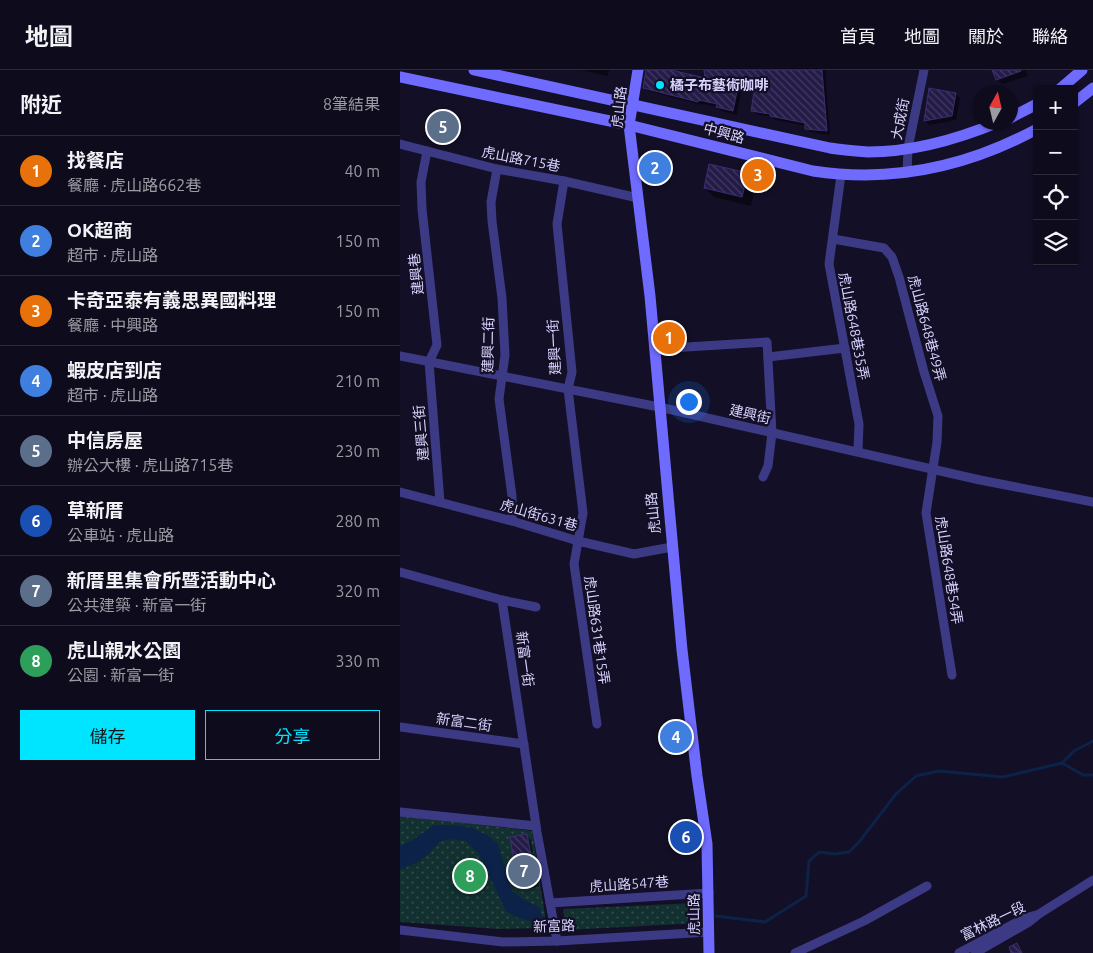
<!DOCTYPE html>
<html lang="zh-TW">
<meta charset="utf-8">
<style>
body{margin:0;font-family:Ubuntu,"Noto Sans TC",sans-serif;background:#171425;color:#f1f3f6}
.controls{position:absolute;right:15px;top:15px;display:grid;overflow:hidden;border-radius:0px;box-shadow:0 1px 4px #0004}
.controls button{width:45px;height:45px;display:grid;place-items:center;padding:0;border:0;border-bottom:1px solid #2e2b3b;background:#0e0b1c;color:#f1f3f6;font:25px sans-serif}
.compass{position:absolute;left:573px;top:15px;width:45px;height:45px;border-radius:50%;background:#0e0b1c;box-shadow:0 1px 4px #0004;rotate:8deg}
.you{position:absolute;left:288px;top:331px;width:18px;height:18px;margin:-12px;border:4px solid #fff;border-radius:50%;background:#1a73e8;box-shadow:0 0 0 8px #1a73e833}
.badge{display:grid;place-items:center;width:32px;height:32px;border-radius:50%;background:#00e5ff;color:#fff;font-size:16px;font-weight:700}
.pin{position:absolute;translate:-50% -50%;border:2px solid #fff;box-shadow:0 1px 5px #0006}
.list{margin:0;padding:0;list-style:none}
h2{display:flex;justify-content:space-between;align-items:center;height:65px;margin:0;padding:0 20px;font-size:21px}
h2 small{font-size:16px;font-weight:400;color:#9b9ba3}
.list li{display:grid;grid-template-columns:32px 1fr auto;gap:15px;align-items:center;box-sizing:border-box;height:70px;padding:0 20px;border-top:1px solid #2e2b3b}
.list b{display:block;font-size:19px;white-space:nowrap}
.list p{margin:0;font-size:16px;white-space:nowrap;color:#9b9ba3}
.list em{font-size:16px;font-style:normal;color:#9b9ba3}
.actions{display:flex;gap:10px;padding:15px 20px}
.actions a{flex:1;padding:11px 0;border:1px solid #00e5ff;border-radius:0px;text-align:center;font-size:18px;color:#00e5ff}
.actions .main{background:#00e5ff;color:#111}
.icon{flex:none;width:28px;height:28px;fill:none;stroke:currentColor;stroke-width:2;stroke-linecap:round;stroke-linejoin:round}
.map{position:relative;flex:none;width:693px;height:883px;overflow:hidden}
header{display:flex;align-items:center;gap:30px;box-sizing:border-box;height:70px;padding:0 25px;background:#0e0b1c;border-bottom:1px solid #2e2b3b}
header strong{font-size:24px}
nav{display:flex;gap:28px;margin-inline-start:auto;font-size:18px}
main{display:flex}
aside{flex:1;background:#0e0b1c}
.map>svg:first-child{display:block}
.grass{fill:url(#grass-dots)}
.water{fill:#0c2248}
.shadow{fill:#0007}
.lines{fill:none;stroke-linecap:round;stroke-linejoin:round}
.stream{stroke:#0c2248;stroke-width:3}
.building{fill:url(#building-back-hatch);stroke:#3b2d73}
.street{stroke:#3d3a85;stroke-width:9}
.secondary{stroke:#6f6bff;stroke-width:11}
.poi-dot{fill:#00e5ff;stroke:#130f26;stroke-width:2}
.labels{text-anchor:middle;stroke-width:4.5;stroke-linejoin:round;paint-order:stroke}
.poi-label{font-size:14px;font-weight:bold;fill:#d9d4ff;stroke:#130f26;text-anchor:start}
.street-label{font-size:14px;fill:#d9d4ff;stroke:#130f26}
</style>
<header>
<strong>地圖</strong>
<nav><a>首頁</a><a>地圖</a><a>關於</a><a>聯絡</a></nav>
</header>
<main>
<aside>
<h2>附近<small>8筆結果</small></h2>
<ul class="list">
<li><span class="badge" style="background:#e8710a">1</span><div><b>找餐店</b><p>餐廳 · 虎山路662巷</p></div><em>40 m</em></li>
<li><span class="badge" style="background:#3f7fe0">2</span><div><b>OK超商</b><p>超市 · 虎山路</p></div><em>150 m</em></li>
<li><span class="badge" style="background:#e8710a">3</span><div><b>卡奇亞泰有義思異國料理</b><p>餐廳 · 中興路</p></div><em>150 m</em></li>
<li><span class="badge" style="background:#3f7fe0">4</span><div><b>蝦皮店到店</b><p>超市 · 虎山路</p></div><em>210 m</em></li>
<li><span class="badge" style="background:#5c6f8a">5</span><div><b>中信房屋</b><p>辦公大樓 · 虎山路715巷</p></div><em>230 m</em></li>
<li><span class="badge" style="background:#1a4fb4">6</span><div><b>草新厝</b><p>公車站 · 虎山路</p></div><em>280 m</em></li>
<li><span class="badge" style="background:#5c6f8a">7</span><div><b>新厝里集會所暨活動中心</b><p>公共建築 · 新富一街</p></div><em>320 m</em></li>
<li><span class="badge" style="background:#2e9e5b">8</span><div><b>虎山親水公園</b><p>公園 · 新富一街</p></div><em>330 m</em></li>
</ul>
<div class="actions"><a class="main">儲存</a><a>分享</a></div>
</aside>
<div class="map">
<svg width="693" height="883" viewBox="0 0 693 883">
<defs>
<pattern id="grass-dots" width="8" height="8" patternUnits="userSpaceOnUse" patternTransform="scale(1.25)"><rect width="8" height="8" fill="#12302f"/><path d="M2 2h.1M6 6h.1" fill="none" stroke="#344d4e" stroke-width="1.8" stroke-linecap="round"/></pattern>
<pattern id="building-back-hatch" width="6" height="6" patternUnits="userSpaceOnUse" patternTransform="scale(1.25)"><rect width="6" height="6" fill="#241b47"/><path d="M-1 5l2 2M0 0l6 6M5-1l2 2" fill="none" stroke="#433b63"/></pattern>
</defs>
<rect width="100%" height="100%" fill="#130f26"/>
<g class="grass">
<polygon points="0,745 132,761 147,858 99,859 0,852"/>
<polygon points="297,833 301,853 166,860 163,839"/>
</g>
<path class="water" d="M34,755H53L72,758L87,765L98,774L112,821L124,830L139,837L144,854L118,848L106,841L79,784L66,771L51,769L40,771C28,787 19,792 0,800V776L13,770Z"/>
<g class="shadow">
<polygon points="180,0 209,0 208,6"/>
<polygon points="248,0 266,0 306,10 305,0 425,0 430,65 410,62 406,58 406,56 375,50 372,47 356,44 352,40 356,20 341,20 337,45 321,41 318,37 303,34 302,35 248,21 244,17"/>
<polygon points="594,0 626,0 628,6 602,14 597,9"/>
<polygon points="556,24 560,28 556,50 529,55 525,51"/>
<polygon points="347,104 356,113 351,136 314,127 305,118"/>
<polygon points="127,765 131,770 139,817 124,819 119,815"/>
</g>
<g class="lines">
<g class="stream">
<polyline points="662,693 683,705 693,705"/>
<polyline points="316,846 365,852 406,826 409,791 419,782 435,784 449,782 459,772 496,724 516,706 539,701 603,707 662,693 674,681 693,671"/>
<polyline points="139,847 150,851"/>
</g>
</g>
<g class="building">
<polygon points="246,0 271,0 305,8 304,0 422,0 427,61 405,59 405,53 370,46 370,44 351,41 355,16 338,16 333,41 316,37 317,34 299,30 298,32 243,18"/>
<polygon points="592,0 621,0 621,1 596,10"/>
<polygon points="529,18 556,23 552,46 524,51"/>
<polygon points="309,94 348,103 342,127 304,118"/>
<polygon points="127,764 136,813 118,816 110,767"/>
<polygon points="617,873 622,883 611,883 609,877"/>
</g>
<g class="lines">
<g class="street">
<polyline points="0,74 97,99 164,111 238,128"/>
<polyline points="27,81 21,112 22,139 37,275 29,292 40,432"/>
<polyline points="97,99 91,132 92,151 102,228 105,285 99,329 112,426 112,451"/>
<polyline points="507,103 508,78 524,0"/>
<polyline points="441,105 429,194 459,354 458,381"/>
<polyline points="164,111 157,154 172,302 168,319 183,443 174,494 197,654"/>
<polyline points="433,169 484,178 492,187 499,207 524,302 538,346 537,372 526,443 552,605"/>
<polyline points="254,279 367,272 372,363 368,396 363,407"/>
<polyline points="0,286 259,337 580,410 693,432"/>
<polyline points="368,287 445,278"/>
<polyline points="0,422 112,451 178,471 234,484 272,477"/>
<polyline points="0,502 102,530 136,537"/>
<polyline points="102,530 137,762 157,871"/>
<polyline points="0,657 124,674"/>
<polyline points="0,742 136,756"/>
<polyline points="150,833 309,823"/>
<polyline points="0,860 103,872 157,871 309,862"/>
<polyline points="395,883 464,851 527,816"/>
<polyline points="559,883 625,848 636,845"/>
<polyline points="575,883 629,852 639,844 693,810"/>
</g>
<g class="secondary">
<path d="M74,0L430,78C442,80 455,81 468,82C513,82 558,69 599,52"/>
<polyline points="238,0 229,55 250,226 282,580 297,706 307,774 309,883"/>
<path d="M0,7L229,55L413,101C492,113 567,97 637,59"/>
<polyline points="660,19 682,0"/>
<polyline points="674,33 693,18"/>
<polyline points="610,48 637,34"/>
</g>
</g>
<circle class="poi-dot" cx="260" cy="15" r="5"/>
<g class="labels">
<g class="poi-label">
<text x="270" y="20">橘子布藝術咖啡</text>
</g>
<g class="street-label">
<text transform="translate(219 37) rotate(-84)" y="5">虎山路</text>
<text transform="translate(500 49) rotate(-79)" y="5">大成街</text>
<text transform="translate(324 63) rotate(15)" y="5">中興路</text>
<text transform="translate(121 89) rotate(11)" y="5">虎山路715巷</text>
<text transform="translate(16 204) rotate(-96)" y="5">建興巷</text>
<text transform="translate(454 256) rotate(79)" y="5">虎山路648巷35弄</text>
<text transform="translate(527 258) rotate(75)" y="5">虎山路648巷49弄</text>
<text transform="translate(88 275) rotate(-89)" y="5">建興二街</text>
<text transform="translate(154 277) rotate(-93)" y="5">建興一街</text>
<text transform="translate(350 344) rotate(13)" y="5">建興街</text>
<text transform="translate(21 363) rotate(-95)" y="5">建興三街</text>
<text transform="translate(253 443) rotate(-96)" y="5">虎山路</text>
<text transform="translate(139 445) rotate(16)" y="5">虎山街631巷</text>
<text transform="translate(549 500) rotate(81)" y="5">虎山路648巷54弄</text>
<text transform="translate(197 560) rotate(82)" y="5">虎山路631巷15弄</text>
<text transform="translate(125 589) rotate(82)" y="5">新富一街</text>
<text transform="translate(64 652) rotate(8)" y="5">新富二街</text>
<text transform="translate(229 814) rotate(-4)" y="5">虎山路547巷</text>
<text transform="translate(294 844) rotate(-91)" y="5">虎山路</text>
<text transform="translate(593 851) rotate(-26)" y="5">富林路一段</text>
<text transform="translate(154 856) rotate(-2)" y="5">新富路</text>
</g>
</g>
</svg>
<div class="controls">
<button>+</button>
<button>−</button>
<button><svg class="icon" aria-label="locate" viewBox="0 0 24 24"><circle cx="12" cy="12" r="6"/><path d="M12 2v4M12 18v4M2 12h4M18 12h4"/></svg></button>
<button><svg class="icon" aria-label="layers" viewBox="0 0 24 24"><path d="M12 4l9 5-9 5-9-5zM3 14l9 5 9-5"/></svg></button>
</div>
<svg class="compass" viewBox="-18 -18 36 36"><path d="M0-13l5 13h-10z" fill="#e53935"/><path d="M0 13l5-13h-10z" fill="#9b9ba3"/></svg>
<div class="you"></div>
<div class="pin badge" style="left:269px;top:268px;background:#e8710a">1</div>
<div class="pin badge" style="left:255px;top:98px;background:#3f7fe0">2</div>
<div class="pin badge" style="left:358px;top:105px;background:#e8710a">3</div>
<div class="pin badge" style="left:276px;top:667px;background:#3f7fe0">4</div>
<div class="pin badge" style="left:43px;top:57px;background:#5c6f8a">5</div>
<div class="pin badge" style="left:286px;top:767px;background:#1a4fb4">6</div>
<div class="pin badge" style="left:124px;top:801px;background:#5c6f8a">7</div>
<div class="pin badge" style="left:70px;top:806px;background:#2e9e5b">8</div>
</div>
</main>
